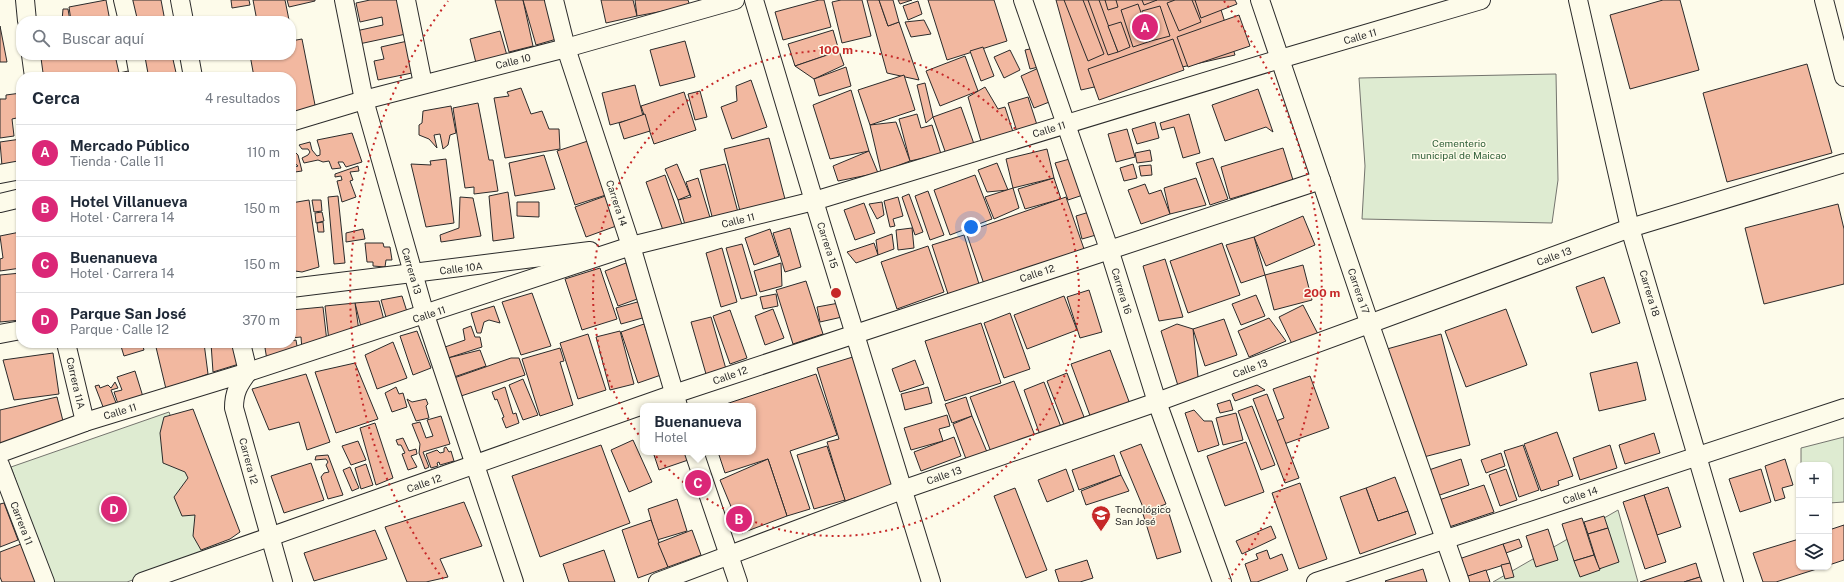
<!DOCTYPE html>
<html lang="es">
<meta charset="utf-8">
<style>
body{margin:0;font-family:"Public Sans",sans-serif;background:#f2f2f3;color:#1f2937}
.controls{position:absolute;right:12px;bottom:12px;display:grid;overflow:hidden;border-radius:8px;box-shadow:0 1px 3px #0004}
.controls button{width:36px;height:36px;display:grid;place-items:center;padding:0;border:0;border-bottom:1px solid #e0e1e3;background:#fff;color:#1f2937;font:20px sans-serif}
.you{position:absolute;left:971px;top:227px;width:14px;height:14px;margin:-10px;border:3px solid #fff;border-radius:50%;background:#1a73e8;box-shadow:0 0 0 6px #1a73e833}
.badge{display:grid;place-items:center;width:26px;height:26px;border-radius:50%;background:#db2777;color:#fff;font-size:13px;font-weight:700}
.pin{position:absolute;translate:-50% -50%;border:2px solid #fff;box-shadow:0 1px 4px #0006}
.popup{position:absolute;left:640px;top:403px;width:116px;height:52px;box-sizing:border-box;display:grid;place-content:center;border-radius:8px;background:#fff;filter:drop-shadow(0 1px 3px #0005);font-size:13px;white-space:nowrap;color:#747a83}
.popup b{font-size:15px;color:#1f2937}
.popup::after{content:'';position:absolute;left:50%;top:100%;margin-left:-8px;border:8px solid transparent;border-top-color:#fff}
.list{margin:0;padding:0;list-style:none}
h2{display:flex;justify-content:space-between;align-items:center;height:52px;margin:0;padding:0 16px;font-size:17px}
h2 small{font-size:13px;font-weight:400;color:#747a83}
.list li{display:grid;grid-template-columns:26px 1fr auto;gap:12px;align-items:center;box-sizing:border-box;height:56px;padding:0 16px;border-top:1px solid #e0e1e3}
.list b{display:block;font-size:15px;white-space:nowrap}
.list p{margin:0;font-size:13px;white-space:nowrap;color:#747a83}
.list em{font-size:13px;font-style:normal;color:#747a83}
.icon{flex:none;width:22px;height:22px;fill:none;stroke:currentColor;stroke-width:2;stroke-linecap:round;stroke-linejoin:round}
.map{position:relative;flex:none;width:1844px;height:582px;overflow:hidden}
.search{position:absolute;background:#fff;box-shadow:0 1px 3px #0004;left:16px;top:16px;width:280px;height:44px;display:flex;align-items:center;gap:10px;box-sizing:border-box;padding:0 14px;border-radius:16px;color:#747a83;font-size:15px}
.panel{position:absolute;background:#fff;box-shadow:0 1px 3px #0004;left:16px;top:72px;width:280px;height:276px;border-radius:16px}
.map>svg:first-child{display:block}
.green{fill:#deebd1;stroke:#74746e}
.building{fill:#f2b8a0;stroke:#2b2b2b}
.lines{fill:none;stroke-linecap:round;stroke-linejoin:round}
.minor-casing{stroke:#2b2b2b;stroke-width:20}
.minor{stroke:#fdfbea;stroke-width:18}
.ring{fill:none;stroke:#c62828;stroke-width:2;stroke-dasharray:2 4}
.labels{text-anchor:middle;stroke-width:3;stroke-linejoin:round;paint-order:stroke}
.street-label{font-size:10px;fill:#2b2b2b;stroke:#fdfbea}
.park-label{font-size:10px;fill:#34623c;stroke:#fdfbea}
.poi-label{font-size:10px;fill:#2b2b2b;stroke:#fdfbea;text-anchor:start}
.centre{fill:#c62828;stroke:#fdfbea;stroke-width:2}
.ring-label{font-size:12px;text-anchor:middle;font-weight:bold;fill:#c62828;stroke:#fdfbea;stroke-width:3;stroke-linejoin:round;paint-order:stroke}
</style>
<div class="map">
<svg width="1844" height="582" viewBox="0 0 1844 582">
<rect width="100%" height="100%" fill="#fdfbea"/>
<g class="green">
<polygon points="1556,74 1558,180 1552,223 1362,219 1365,166 1359,78"/>
<polygon points="169,412 218,550 127,582 52,582 11,467"/>
<polygon points="1844,437 1844,502 1829,503 1829,465 1801,465 1801,448"/>
<polygon points="1618,510 1638,582 1493,582"/>
</g>
<g class="building">
<polygon points="106,0 110,21 71,21 69,7"/>
<polygon points="128,0 161,0 165,21 132,21"/>
<polygon points="231,0 249,0 250,5 232,8"/>
<polygon points="253,0 285,0 289,20 257,21"/>
<polygon points="287,0 315,0 315,1 289,7"/>
<polygon points="370,0 399,0 406,34 359,44 356,31 383,25 382,17 360,22 356,3"/>
<polygon points="495,0 523,0 533,46 509,52"/>
<polygon points="523,0 549,0 560,38 536,45"/>
<polygon points="601,0 633,0 637,16 606,23"/>
<polygon points="635,0 688,0 690,6 637,16"/>
<polygon points="819,0 824,0 831,27 783,40 775,12"/>
<polygon points="841,0 862,0 871,36 842,43 832,2"/>
<polygon points="867,0 879,0 888,26 899,22 919,80 887,73"/>
<polygon points="879,0 893,0 899,22 888,26"/>
<polygon points="898,0 912,0 900,4"/>
<polygon points="928,0 994,0 1007,41 947,60"/>
<polygon points="1056,0 1218,0 1235,55 1081,90"/>
<polygon points="1064,0 1083,0 1104,54 1088,61"/>
<polygon points="1088,0 1099,0 1118,52 1108,55"/>
<polygon points="1105,0 1116,0 1118,7 1108,10"/>
<polygon points="1142,0 1157,0 1144,5"/>
<polygon points="1175,0 1192,0 1201,22 1179,31 1167,3"/>
<polygon points="1195,0 1235,0 1237,4 1201,18"/>
<polygon points="1663,0 1680,0 1699,70 1630,89 1610,15"/>
<polygon points="918,1 922,14 908,20 903,6"/>
<polygon points="1138,4 1151,41 1133,47 1121,10"/>
<polygon points="1160,6 1170,36 1151,41 1142,11"/>
<polygon points="63,9 68,9 70,21 62,21"/>
<polygon points="1239,15 1250,46 1188,67 1177,37"/>
<polygon points="924,20 931,34 911,37 905,22"/>
<polygon points="1121,22 1130,47 1118,52 1108,26"/>
<polygon points="0,26 7,62 0,62"/>
<polygon points="833,30 839,51 795,66 788,44"/>
<polygon points="500,31 508,59 477,67 470,39"/>
<polygon points="302,39 316,110 291,115 291,77 254,77 250,55 291,55 291,41"/>
<polygon points="1173,39 1184,70 1099,100 1088,69"/>
<polygon points="412,40 412,73 378,80 374,61 384,59 381,47"/>
<polygon points="685,41 695,77 660,86 650,50"/>
<polygon points="983,47 994,76 981,81 970,51"/>
<polygon points="1039,47 1043,66 1030,69 1025,50"/>
<polygon points="1010,50 1020,70 1004,78 994,57"/>
<polygon points="839,51 844,65 814,79 795,66"/>
<polygon points="52,55 115,55 119,73 93,77 38,77 37,58"/>
<polygon points="139,55 172,55 177,77 144,77"/>
<polygon points="965,56 978,91 940,106 926,71"/>
<polygon points="1807,64 1832,153 1727,182 1703,93"/>
<polygon points="1043,66 1057,99 1034,108 1021,76"/>
<polygon points="846,67 851,86 819,96 814,79"/>
<polygon points="133,70 138,77 111,77 119,73"/>
<polygon points="904,75 915,110 870,125 858,90"/>
<polygon points="751,80 767,127 732,139 721,107 737,101 736,86"/>
<polygon points="925,83 933,117 926,123 917,85"/>
<polygon points="635,85 643,116 610,125 602,93"/>
<polygon points="985,87 998,109 1005,107 1013,132 981,141 968,97"/>
<polygon points="521,88 531,114 542,111 549,129 559,129 560,149 505,158 494,98 509,96 507,92"/>
<polygon points="1258,89 1273,132 1266,127 1225,141 1212,105"/>
<polygon points="851,90 869,151 830,159 813,105"/>
<polygon points="700,91 707,117 695,120 688,94"/>
<polygon points="684,92 696,130 654,144 641,106"/>
<polygon points="21,93 21,117 12,119 14,136 0,138 0,99 6,99 6,95"/>
<polygon points="1028,97 1038,128 1018,135 1008,103"/>
<polygon points="478,103 489,160 493,160 498,191 474,194 474,187 465,188 453,108"/>
<polygon points="451,106 456,133 450,135 448,145 443,149 440,134 434,135 437,148 429,139 419,135 419,125 422,123 423,111"/>
<polygon points="961,107 974,144 946,154 933,117"/>
<polygon points="645,114 650,131 624,139 619,123"/>
<polygon points="917,114 921,128 932,125 941,154 910,161 899,119"/>
<polygon points="1189,114 1200,153 1183,158 1174,127 1162,130 1160,123"/>
<polygon points="896,122 910,161 881,172 870,125"/>
<polygon points="1155,122 1159,138 1137,144 1132,129"/>
<polygon points="1127,129 1135,157 1116,162 1108,134"/>
<polygon points="352,133 362,162 346,167 343,162 338,162 341,168 332,169 329,161 323,162 318,160 304,163 302,158 308,155 310,152 308,149 302,149 299,145 310,142 312,150 317,156 320,155 320,150 317,140"/>
<polygon points="769,138 786,203 741,215 724,149"/>
<polygon points="21,139 21,164 2,166 0,142"/>
<polygon points="594,139 612,193 575,205 557,151"/>
<polygon points="291,148 298,155 302,171 295,172 293,170 294,167 298,166 291,160"/>
<polygon points="1283,148 1293,180 1230,199 1221,167"/>
<polygon points="1047,149 1054,178 1013,188 1006,159"/>
<polygon points="1150,150 1152,161 1137,163 1135,153"/>
<polygon points="869,151 878,173 838,181 833,166"/>
<polygon points="544,155 555,189 515,196 509,163"/>
<polygon points="1077,157 1089,193 1068,200 1055,163"/>
<polygon points="1213,158 1228,199 1210,205 1196,163"/>
<polygon points="446,159 454,223 426,227 411,164 431,165 430,161"/>
<polygon points="997,163 1008,190 987,192 978,170"/>
<polygon points="677,164 690,195 678,200 665,169"/>
<polygon points="725,164 739,216 714,224 700,170"/>
<polygon points="1133,164 1137,178 1124,181 1120,168"/>
<polygon points="1151,165 1152,175 1141,176 1139,166"/>
<polygon points="358,166 359,171 350,172 353,180 350,181 356,197 342,202 337,181 342,180 341,176 335,177 335,174"/>
<polygon points="665,175 684,230 665,236 646,182"/>
<polygon points="975,175 992,219 950,235 934,190"/>
<polygon points="698,178 712,224 687,232 678,200 691,197 686,182"/>
<polygon points="1054,178 1061,199 1025,209 1018,189"/>
<polygon points="1196,178 1206,205 1170,214 1164,188"/>
<polygon points="1145,184 1149,194 1161,190 1170,214 1141,224 1128,190"/>
<polygon points="1013,188 1019,208 994,219 985,197"/>
<polygon points="928,191 944,235 930,240 915,196"/>
<polygon points="508,192 514,238 493,241 489,196"/>
<polygon points="909,194 923,232 915,235 902,197"/>
<polygon points="608,195 619,225 586,237 575,207"/>
<polygon points="338,196 345,263 334,264 328,197"/>
<polygon points="460,197 473,198 481,236 441,242 440,235 459,228"/>
<polygon points="898,197 903,216 893,219 895,226 890,227 884,201"/>
<polygon points="1066,197 1084,249 984,284 966,232"/>
<polygon points="309,200 319,267 302,272 295,271 293,264 295,247 291,221 291,203"/>
<polygon points="312,200 321,200 322,211 314,212"/>
<polygon points="517,202 539,202 539,217 517,216"/>
<polygon points="882,202 884,215 877,219 869,204"/>
<polygon points="864,203 875,233 855,240 844,210"/>
<polygon points="1838,204 1844,229 1844,284 1764,304 1745,228"/>
<polygon points="1096,210 1103,233 1082,239 1076,216"/>
<polygon points="322,212 324,221 316,223 315,213"/>
<polygon points="1303,216 1315,245 1266,266 1254,237"/>
<polygon points="21,218 21,268 0,271 0,259 3,258 0,236 20,232"/>
<polygon points="323,222 324,232 318,232 317,223"/>
<polygon points="790,228 801,267 785,272 773,233"/>
<polygon points="912,228 914,248 898,250 896,230"/>
<polygon points="363,229 365,239 346,242 346,233"/>
<polygon points="770,229 779,256 754,265 745,238"/>
<polygon points="892,234 894,249 878,255 876,240"/>
<polygon points="964,235 979,284 948,294 932,245"/>
<polygon points="1254,237 1265,275 1241,283 1226,245"/>
<polygon points="365,243 383,243 384,247 390,247 392,260 386,260 385,267 373,266 373,262 367,262"/>
<polygon points="874,243 878,255 856,263 847,252"/>
<polygon points="1222,243 1240,295 1188,313 1170,261"/>
<polygon points="742,244 757,295 741,299 726,248"/>
<polygon points="928,246 944,292 897,309 881,262"/>
<polygon points="722,248 737,302 721,307 706,253"/>
<polygon points="1165,259 1183,317 1159,321 1143,266"/>
<polygon points="626,263 640,298 618,306 605,271"/>
<polygon points="781,263 782,286 760,292 754,271"/>
<polygon points="1303,265 1312,300 1274,310 1265,275"/>
<polygon points="600,268 617,319 582,330 565,279"/>
<polygon points="21,273 21,320 0,322 0,275"/>
<polygon points="1604,277 1620,323 1592,333 1576,287"/>
<polygon points="806,281 823,334 793,344 776,290"/>
<polygon points="1089,290 1102,332 1080,338 1067,297"/>
<polygon points="532,293 551,346 521,355 502,302"/>
<polygon points="776,294 778,306 763,309 760,297"/>
<polygon points="1256,295 1265,316 1241,325 1232,304"/>
<polygon points="402,296 409,318 388,324 381,300"/>
<polygon points="1064,296 1077,330 1027,349 1014,315"/>
<polygon points="379,301 385,324 362,331 355,303"/>
<polygon points="641,301 646,317 621,324 616,308"/>
<polygon points="355,303 359,331 329,341 325,306"/>
<polygon points="839,303 842,317 820,322 817,307"/>
<polygon points="1303,305 1319,336 1294,348 1279,317"/>
<polygon points="494,306 500,323 489,320 484,322 481,333 477,333 471,313"/>
<polygon points="323,307 327,342 302,350 301,337 291,338 291,310"/>
<polygon points="773,309 784,338 765,345 755,316"/>
<polygon points="1506,309 1527,365 1466,387 1445,331"/>
<polygon points="730,310 747,358 730,364 713,316"/>
<polygon points="1010,313 1030,369 1004,378 984,323"/>
<polygon points="711,317 726,369 706,374 691,322"/>
<polygon points="1269,318 1286,341 1249,357 1238,331"/>
<polygon points="1224,319 1237,355 1205,366 1193,329"/>
<polygon points="981,323 1001,383 945,401 925,341"/>
<polygon points="644,324 661,375 638,383 621,332"/>
<polygon points="1177,324 1193,329 1199,386 1179,389 1161,331"/>
<polygon points="471,326 475,337 480,337 482,347 448,358 445,347 465,340 463,329"/>
<polygon points="417,331 431,368 413,375 400,336"/>
<polygon points="620,331 634,384 610,390 596,337"/>
<polygon points="588,334 606,390 578,399 560,343"/>
<polygon points="1441,334 1470,445 1416,459 1387,349"/>
<polygon points="296,340 298,352 267,360 265,348 276,344 275,343 291,343 291,341"/>
<polygon points="393,342 407,378 377,389 365,355"/>
<polygon points="120,343 142,343 144,350 124,356"/>
<polygon points="155,343 204,343 208,374 166,389"/>
<polygon points="211,343 237,343 239,364 213,372"/>
<polygon points="560,348 564,361 560,362 573,405 540,416 522,359"/>
<polygon points="480,350 486,366 454,377 448,358"/>
<polygon points="1110,350 1131,407 1092,421 1071,364"/>
<polygon points="53,353 59,394 14,400 3,360"/>
<polygon points="856,356 896,485 845,501 827,442 839,439 817,368"/>
<polygon points="511,358 519,358 525,375 461,396 454,378"/>
<polygon points="915,360 924,384 900,392 892,369"/>
<polygon points="1637,362 1646,400 1599,411 1590,373"/>
<polygon points="355,363 378,419 336,433 315,372"/>
<polygon points="135,371 144,400 119,407 114,392 122,390 117,377"/>
<polygon points="1067,373 1084,417 1064,425 1047,381"/>
<polygon points="306,374 330,442 307,450 299,422 269,430 252,389"/>
<polygon points="816,374 837,435 790,451 810,509 787,516 768,459 725,473 718,452 753,452 753,406 720,406"/>
<polygon points="1310,376 1329,428 1284,444 1276,421 1284,418 1273,389"/>
<polygon points="523,379 538,415 523,420 509,385"/>
<polygon points="1014,381 1035,436 991,452 970,397"/>
<polygon points="115,382 118,388 111,390 118,408 105,412 95,386 99,385 100,388 108,385 111,388"/>
<polygon points="1044,382 1061,427 1040,435 1024,390"/>
<polygon points="1257,385 1265,390 1235,401 1232,394"/>
<polygon points="396,387 399,394 403,393 407,407 392,412 385,393"/>
<polygon points="505,387 513,414 516,413 519,423 506,428 502,418 504,417 497,399 495,400 492,392"/>
<polygon points="928,387 932,403 905,410 901,394"/>
<polygon points="1267,394 1299,478 1285,483 1253,399"/>
<polygon points="57,397 63,421 0,444 0,410"/>
<polygon points="966,397 972,416 952,423 945,404"/>
<polygon points="407,399 412,402 426,399 428,404 426,406 429,418 416,421"/>
<polygon points="1230,400 1233,410 1220,413 1217,404"/>
<polygon points="1252,406 1275,465 1261,470 1238,411"/>
<polygon points="193,409 240,532 230,539 201,550 193,536 195,515 182,516 174,497 188,478 185,472 163,463 160,433 164,417"/>
<polygon points="1194,410 1204,421 1212,421 1219,445 1198,452 1185,413"/>
<polygon points="1236,413 1243,440 1223,445 1216,418"/>
<polygon points="947,415 950,426 939,429 943,441 911,450 904,428"/>
<polygon points="441,416 450,444 423,452 429,467 425,469 419,453 420,444 412,424 420,422 426,438 433,436 427,420"/>
<polygon points="972,416 987,452 966,459 953,424"/>
<polygon points="375,423 393,478 376,485 360,428"/>
<polygon points="1557,432 1573,476 1558,481 1559,485 1541,491 1524,444"/>
<polygon points="1654,433 1660,453 1625,464 1619,445"/>
<polygon points="954,437 961,456 921,471 914,452"/>
<polygon points="403,438 409,451 416,449 417,454 411,456 417,467 408,470 402,454 405,453 401,445 398,445 396,440"/>
<polygon points="633,440 652,482 629,492 611,450"/>
<polygon points="358,441 366,460 351,465 342,446"/>
<polygon points="1246,442 1264,492 1225,506 1207,456"/>
<polygon points="1141,444 1166,504 1145,512 1120,452"/>
<polygon points="601,445 630,523 540,557 512,476"/>
<polygon points="1523,445 1539,490 1519,497 1504,451"/>
<polygon points="1610,445 1617,468 1580,480 1573,458"/>
<polygon points="827,446 845,500 814,509 797,455"/>
<polygon points="446,447 449,452 451,451 454,461 440,465 439,462 437,463 438,466 431,468 426,454 437,450 440,453 444,452 444,448"/>
<polygon points="653,452 692,452 694,458 659,470"/>
<polygon points="1501,453 1505,466 1486,473 1481,460"/>
<polygon points="328,455 343,495 328,499 321,477 324,473 329,472 326,465 328,462 326,459 315,460 316,456"/>
<polygon points="1114,455 1121,475 1079,490 1072,470"/>
<polygon points="768,459 787,516 742,533 720,480"/>
<polygon points="1461,459 1469,485 1434,497 1426,471"/>
<polygon points="1785,459 1793,485 1782,488 1785,498 1775,501 1765,466"/>
<polygon points="311,463 324,500 284,513 271,476"/>
<polygon points="366,464 373,485 361,489 355,468"/>
<polygon points="350,467 359,488 352,491 343,470"/>
<polygon points="1066,469 1074,491 1047,502 1038,480"/>
<polygon points="1506,469 1517,500 1500,506 1489,475"/>
<polygon points="1761,469 1771,502 1740,512 1729,479"/>
<polygon points="1121,475 1129,491 1086,505 1081,491"/>
<polygon points="1395,477 1408,511 1378,521 1366,488"/>
<polygon points="1300,483 1327,559 1299,569 1272,493"/>
<polygon points="1484,485 1494,512 1449,527 1439,500"/>
<polygon points="1668,487 1681,527 1657,535 1644,495"/>
<polygon points="1015,488 1047,570 1026,578 994,496"/>
<polygon points="1366,488 1378,521 1408,511 1416,534 1360,554 1340,497"/>
<polygon points="1644,495 1666,562 1645,569 1623,502"/>
<polygon points="677,499 687,531 657,540 648,509"/>
<polygon points="464,502 482,546 440,559 448,577 426,582 407,582 385,527"/>
<polygon points="4,503 18,540 0,547 0,504"/>
<polygon points="1167,507 1181,552 1157,559 1143,514"/>
<polygon points="1604,516 1608,528 1588,534 1584,522"/>
<polygon points="1582,518 1594,555 1574,561 1562,524"/>
<polygon points="651,520 668,567 638,578 622,530"/>
<polygon points="1844,525 1844,560 1829,565 1829,530"/>
<polygon points="1271,526 1276,538 1242,554 1236,541"/>
<polygon points="1608,528 1619,562 1599,569 1588,534"/>
<polygon points="1548,529 1558,560 1536,567 1526,536"/>
<polygon points="375,530 387,559 314,581 304,553"/>
<polygon points="692,530 701,555 668,567 658,543"/>
<polygon points="1519,539 1522,547 1506,553 1503,544"/>
<polygon points="1799,539 1799,567 1823,567 1776,582 1763,582 1753,553"/>
<polygon points="21,544 36,582 2,582 0,577 0,552"/>
<polygon points="1503,544 1510,563 1465,577 1459,559"/>
<polygon points="604,550 615,582 569,582 563,564"/>
<polygon points="1267,550 1270,559 1282,554 1288,570 1257,582 1251,582 1245,564 1258,559 1256,554"/>
<polygon points="1594,555 1600,570 1580,577 1574,561"/>
<polygon points="1087,560 1093,578 1080,582 1059,582 1055,570"/>
<polygon points="1510,563 1514,577 1505,579 1501,565"/>
<polygon points="1696,563 1700,577 1684,582 1640,582"/>
<polygon points="1423,569 1427,582 1386,582 1385,581"/>
<polygon points="1486,570 1490,582 1466,582 1465,577"/>
<polygon points="1700,577 1702,582 1684,582"/>
</g>
<g class="lines">
<defs>
<g id="minor">
<polyline points="25,0 27,21"/>
<polyline points="123,0 128,21"/>
<polyline points="180,0 184,21"/>
<polyline points="344,0 364,100 425,315 514,582"/>
<polyline points="406,0 423,84"/>
<polyline points="554,0 566,48 631,246 678,406"/>
<polyline points="754,0 814,201 931,582"/>
<polyline points="1023,0 1109,249 1157,402 1222,582"/>
<polyline points="1260,0 1370,325 1460,582"/>
<polyline points="1578,0 1630,228 1734,582"/>
<polyline points="1824,0 1844,77"/>
<polyline points="31,55 34,77"/>
<polyline points="135,55 139,77"/>
<polyline points="189,55 193,77"/>
<polyline points="291,122 364,100 566,48 735,0"/>
<polyline points="0,174 21,170"/>
<polyline points="0,203 21,198"/>
<polyline points="291,288 590,251"/>
<polyline points="0,334 21,330"/>
<polyline points="66,343 85,422"/>
<path d="M241,343L248,372C239,384 234,392 234,408L283,582"/>
<polyline points="694,452 738,582"/>
<polyline points="0,453 85,422 248,372 631,246 814,201 1280,59 1481,0"/>
<polyline points="0,465 45,582"/>
<polyline points="142,582 674,394 1321,180"/>
<polyline points="658,582 902,490 1157,402 1630,228 1844,163"/>
<polyline points="1316,582 1844,408"/>
</g>
</defs>
<use href="#minor" class="minor-casing"/>
<use href="#minor" class="minor"/>
</g>
<g class="ring">
<circle cx="836" cy="293" r="243"/>
<path d="M443 579A486 486 0 0 1 448 1M1224 1A486 486 0 0 1 1229 579"/>
</g>
<defs>
<symbol id="school-pin" viewBox="-11 -11 22 30"><path d="M0 17L-7.5 6A9.5 9.5 0 1 1 7.5 6Z" fill="#c62828" stroke="#fdfbea"/><path d="M0-5L7-2L0 1L-7-2ZM-4 1L0 2.5L4 1V4Q0 6-4 4Z" fill="#fff"/></symbol>
</defs>
<g fill-rule="evenodd">
<use href="#school-pin" x="1090" y="504" width="22" height="30"/>
</g>
<g class="labels">
<g class="street-label">
<text transform="translate(1360 36) rotate(-16)" y="4">Calle 11</text>
<text transform="translate(513 61) rotate(-14)" y="4">Calle 10</text>
<text transform="translate(1049 129) rotate(-17)" y="4">Calle 11</text>
<text transform="translate(617 203) rotate(72)" y="4">Carrera 14</text>
<text transform="translate(738 220) rotate(-14)" y="4">Calle 11</text>
<text transform="translate(828 245) rotate(72)" y="4">Carrera 15</text>
<text transform="translate(1554 256) rotate(-20)" y="4">Calle 13</text>
<text transform="translate(461 268) rotate(-7)" y="4">Calle 10A</text>
<text transform="translate(412 271) rotate(74)" y="4">Carrera 13</text>
<text transform="translate(1037 273) rotate(-18)" y="4">Calle 12</text>
<text transform="translate(1122 291) rotate(73)" y="4">Carrera 16</text>
<text transform="translate(1359 291) rotate(71)" y="4">Carrera 17</text>
<text transform="translate(1650 293) rotate(73)" y="4">Carrera 18</text>
<text transform="translate(429 314) rotate(-18)" y="4">Calle 11</text>
<text transform="translate(1250 368) rotate(-20)" y="4">Calle 13</text>
<text transform="translate(730 375) rotate(-19)" y="4">Calle 12</text>
<text transform="translate(76 383) rotate(77)" y="4">Carrera 11A</text>
<text transform="translate(120 411) rotate(-17)" y="4">Calle 11</text>
<text transform="translate(249 461) rotate(75)" y="4">Carrera 12</text>
<text transform="translate(944 475) rotate(-19)" y="4">Calle 13</text>
<text transform="translate(424 483) rotate(-19)" y="4">Calle 12</text>
<text transform="translate(1580 495) rotate(-18)" y="4">Calle 14</text>
<text transform="translate(22 523) rotate(69)" y="4">Carrera 11</text>
</g>
<g class="park-label">
<text x="1459" y="147">Cementerio<tspan x="1459" dy="12">municipal de Maicao</tspan></text>
</g>
<g class="poi-label">
<text x="1115" y="513">Tecnológico<tspan x="1115" dy="12">San José</tspan></text>
</g>
</g>
<circle cx="836" cy="293" r="6" class="centre"/>
<g class="ring-label">
<text x="836" y="54">100 m</text>
<text x="1322" y="297">200 m</text>
</g>
</svg>
<div class="controls">
<button>+</button>
<button>−</button>
<button><svg class="icon" aria-label="layers" viewBox="0 0 24 24"><path d="M12 4l9 5-9 5-9-5zM3 14l9 5 9-5"/></svg></button>
</div>
<div class="you"></div>
<div class="pin badge" style="left:1145px;top:27px">A</div>
<div class="pin badge" style="left:739px;top:519px">B</div>
<div class="pin badge" style="left:698px;top:483px">C</div>
<div class="popup"><b>Buenanueva</b>Hotel</div>
<div class="pin badge" style="left:114px;top:509px">D</div>
<div class="search"><svg class="icon" aria-label="search" viewBox="0 0 24 24"><circle cx="10" cy="10" r="6"/><path d="M15 15l6 6"/></svg>Buscar aquí</div>
<section class="panel">
<h2>Cerca<small>4 resultados</small></h2>
<ul class="list">
<li><span class="badge">A</span><div><b>Mercado Público</b><p>Tienda · Calle 11</p></div><em>110 m</em></li>
<li><span class="badge">B</span><div><b>Hotel Villanueva</b><p>Hotel · Carrera 14</p></div><em>150 m</em></li>
<li><span class="badge">C</span><div><b>Buenanueva</b><p>Hotel · Carrera 14</p></div><em>150 m</em></li>
<li><span class="badge">D</span><div><b>Parque San José</b><p>Parque · Calle 12</p></div><em>370 m</em></li>
</ul>
</section>
</div>
